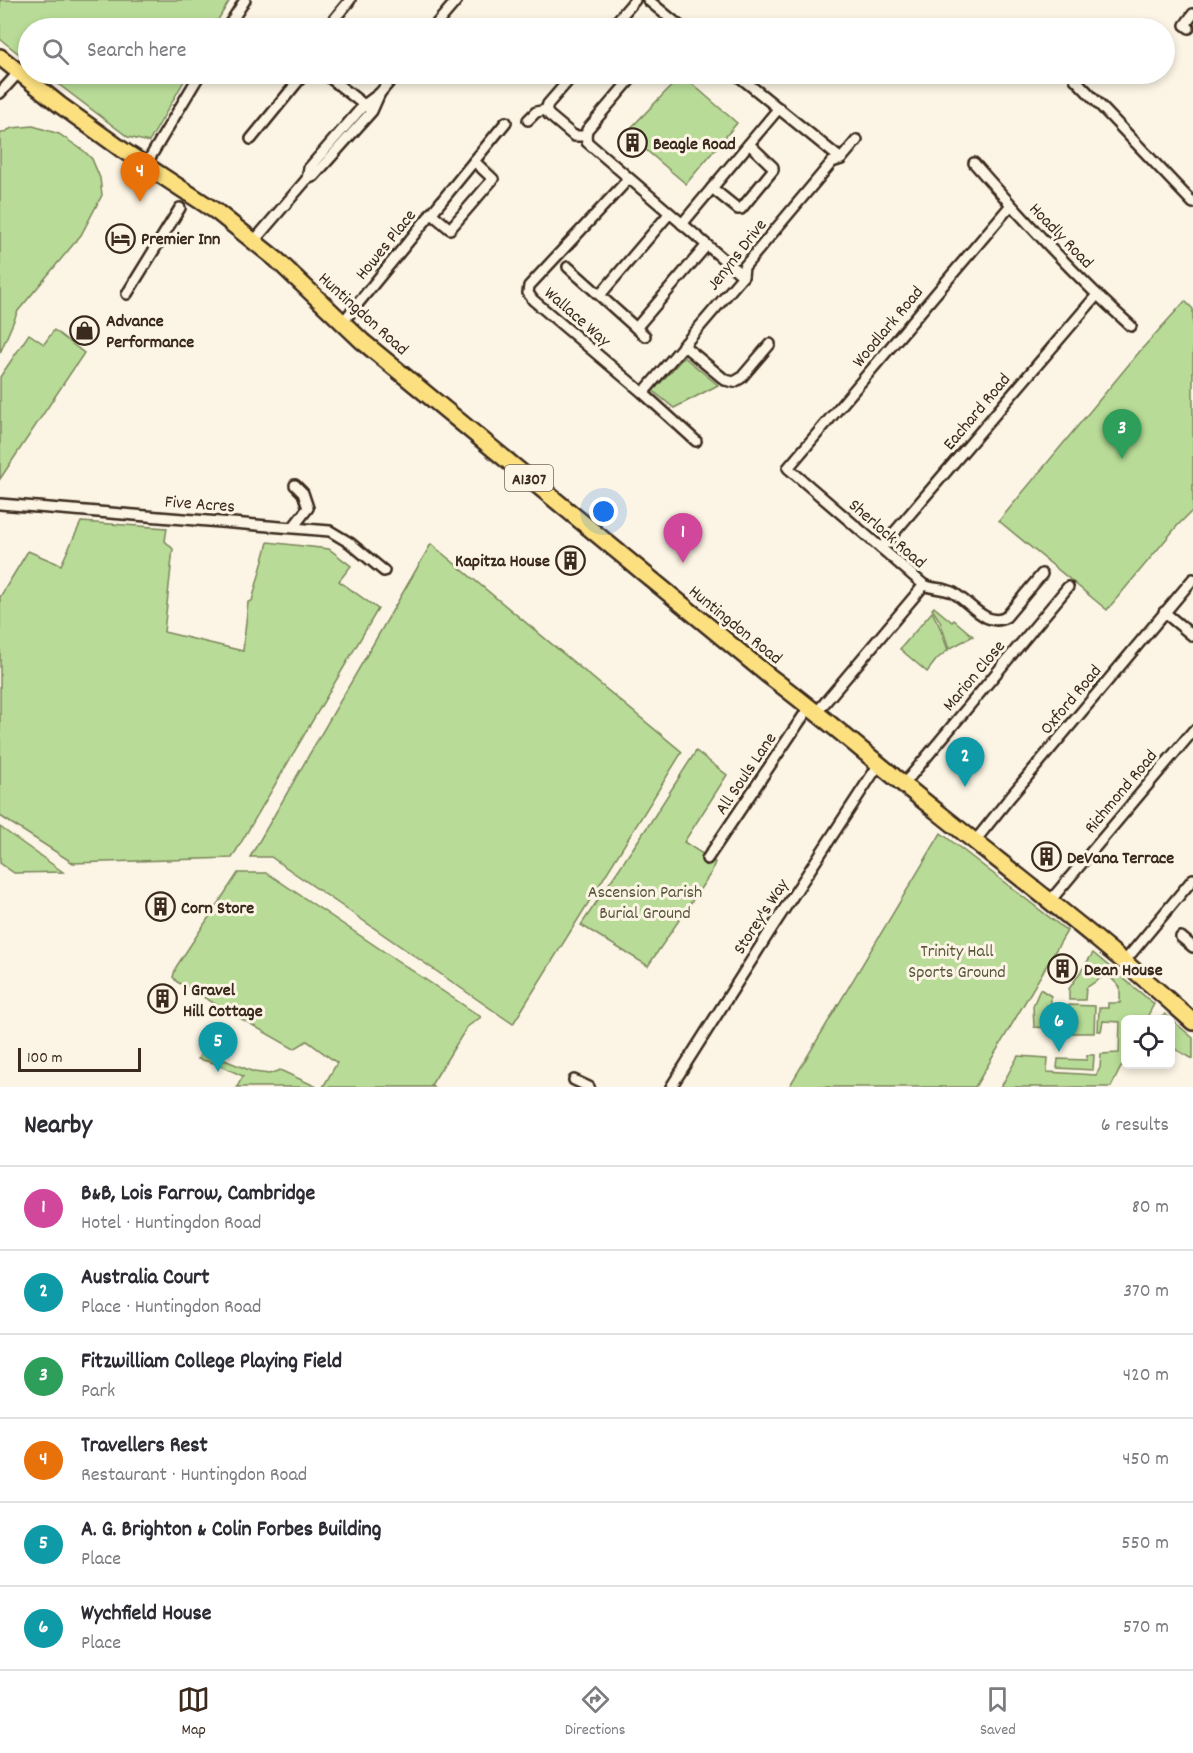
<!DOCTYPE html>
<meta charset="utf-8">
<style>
body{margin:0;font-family:Dekko,sans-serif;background:#f7f7f7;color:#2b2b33}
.controls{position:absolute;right:18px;bottom:18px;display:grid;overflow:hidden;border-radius:9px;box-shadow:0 3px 9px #0003}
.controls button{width:54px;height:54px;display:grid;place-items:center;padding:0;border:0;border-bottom:2px solid #e1e1e2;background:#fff;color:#2b2b33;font:30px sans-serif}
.scale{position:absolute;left:18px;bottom:15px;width:123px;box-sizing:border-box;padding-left:6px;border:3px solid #3b2a1e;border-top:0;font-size:16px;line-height:21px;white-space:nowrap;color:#3b2a1e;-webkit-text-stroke:4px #fcf5e5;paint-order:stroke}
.you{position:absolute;left:604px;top:512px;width:21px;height:21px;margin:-15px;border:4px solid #fff;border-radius:50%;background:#1a73e8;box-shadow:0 0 0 9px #1a73e833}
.badge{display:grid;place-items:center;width:39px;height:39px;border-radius:50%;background:#3b2a1e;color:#fff;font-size:20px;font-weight:700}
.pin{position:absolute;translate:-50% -50px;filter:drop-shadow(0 2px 3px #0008)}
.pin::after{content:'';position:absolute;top:32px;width:21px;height:18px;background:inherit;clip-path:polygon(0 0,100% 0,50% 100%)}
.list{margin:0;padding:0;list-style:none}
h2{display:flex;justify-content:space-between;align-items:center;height:78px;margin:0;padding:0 24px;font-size:26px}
h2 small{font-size:20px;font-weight:400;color:#7c7c81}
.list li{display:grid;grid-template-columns:39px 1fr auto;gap:18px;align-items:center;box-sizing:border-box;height:84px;padding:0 24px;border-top:2px solid #e1e1e2}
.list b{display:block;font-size:22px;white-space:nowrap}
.list p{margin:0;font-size:20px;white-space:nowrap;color:#7c7c81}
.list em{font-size:20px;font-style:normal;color:#7c7c81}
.icon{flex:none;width:33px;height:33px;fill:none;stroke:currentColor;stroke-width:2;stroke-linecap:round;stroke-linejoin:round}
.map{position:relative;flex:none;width:1193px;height:1087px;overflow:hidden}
.search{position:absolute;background:#fff;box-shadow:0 3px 9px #0003;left:18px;right:18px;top:18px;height:66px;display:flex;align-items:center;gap:15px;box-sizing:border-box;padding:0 21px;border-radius:33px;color:#7c7c81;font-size:22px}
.sheet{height:582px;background:#fff}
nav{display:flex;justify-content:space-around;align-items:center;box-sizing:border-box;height:84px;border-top:2px solid #e1e1e2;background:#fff;font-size:16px;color:#7c7c81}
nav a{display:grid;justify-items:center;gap:3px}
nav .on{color:#3b2a1e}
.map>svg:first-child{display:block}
.green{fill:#b8dc97;stroke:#7a835a;stroke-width:1.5}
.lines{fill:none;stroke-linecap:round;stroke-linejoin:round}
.street-casing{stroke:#3b2a1e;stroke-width:14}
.primary-casing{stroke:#3b2a1e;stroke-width:20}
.street{stroke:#fcf5e5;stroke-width:9}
.primary{stroke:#fce080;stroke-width:15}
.labels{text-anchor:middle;stroke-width:6;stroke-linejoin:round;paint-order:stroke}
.shield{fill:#fcf5e5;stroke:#75675a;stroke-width:1.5}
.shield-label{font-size:16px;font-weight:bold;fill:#3b2a1e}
.poi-label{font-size:18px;font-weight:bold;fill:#3b2a1e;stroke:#fcf5e5;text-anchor:start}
.street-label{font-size:18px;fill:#3b2a1e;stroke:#fcf5e5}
.park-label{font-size:18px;fill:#5a563c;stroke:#fcf5e5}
</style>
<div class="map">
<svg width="1193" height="1087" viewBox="0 0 1193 1087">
<rect width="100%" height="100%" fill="#fcf5e5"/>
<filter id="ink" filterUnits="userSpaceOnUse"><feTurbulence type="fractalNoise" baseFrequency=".0167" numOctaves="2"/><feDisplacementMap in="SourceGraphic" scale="12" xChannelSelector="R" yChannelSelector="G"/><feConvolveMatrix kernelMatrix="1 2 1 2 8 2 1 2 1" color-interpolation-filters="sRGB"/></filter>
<g filter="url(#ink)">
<g class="green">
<polygon points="0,0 230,0 213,28 28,28 28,61 0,39"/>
<polygon points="45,74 188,74 149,142 128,137"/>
<polygon points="682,75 737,123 686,184 626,133"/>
<polygon points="33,126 59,134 84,151 92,159 100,178 102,195 81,235 18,311 0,353 0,134 12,128"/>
<polygon points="1185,301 1193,309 1193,510 1178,525 1107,610 999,521 1140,351"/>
<polygon points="54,330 84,353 0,479 0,377 29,334 44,344"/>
<polygon points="684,357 718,385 674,408 653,391"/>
<polygon points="81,522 167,528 165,541 173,549 164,632 243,651 248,602 252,601 268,542 329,549 351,566 339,581 378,609 232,858 73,863 0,816 0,597 28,551 61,565"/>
<polygon points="431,544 682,752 513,1024 271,857 250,857"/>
<polygon points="934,607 952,622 954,620 973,636 949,649 940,621 932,609"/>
<polygon points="932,612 939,625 948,650 937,659 927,672 900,649"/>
<polygon points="696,751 727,775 684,842 715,862 711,873 648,966 581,925 650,823"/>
<polygon points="0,827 63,872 14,873 0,863"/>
<polygon points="941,833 1067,931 975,1087 789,1087"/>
<polygon points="238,873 267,873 481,1017 467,1027 431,1085 433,1087 323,1087 337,1063 307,1041 294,1049 177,982 173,977 176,967"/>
<polygon points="1093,953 1154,1004 1146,1019 1126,1020 1125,1059 1111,1087 1001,1087 1018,1056 1048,1058 1047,1072 1096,1075 1100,1068 1101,1054 1119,1053 1120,1022 1103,1021 1101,1031 1098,1031 1099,1008 1108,1008 1108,1003 1120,1003 1120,987 1107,974 1086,988 1085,1000 1069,1000 1069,989"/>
<polygon points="1040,989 1051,996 1050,1028 1034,1027 1033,1006"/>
<polygon points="1069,1005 1095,1006 1094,1033 1068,1033"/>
<polygon points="1165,1014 1193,1038 1193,1059 1173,1048 1171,1053 1170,1020 1160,1019"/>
<polygon points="202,1051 254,1072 269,1074 280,1070 317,1087 237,1087 243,1076 214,1063 198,1059"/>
<polygon points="1087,1055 1094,1055 1093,1070 1057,1068 1058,1059 1087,1060"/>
</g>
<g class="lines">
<defs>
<g id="street">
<polyline points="648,0 682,28"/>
<polyline points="227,28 245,0"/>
<polyline points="327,28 350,0"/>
<polyline points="433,28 457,0"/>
<polyline points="611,28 635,0"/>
<polyline points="1189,28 1185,25 1193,14"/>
<polyline points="325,74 368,108"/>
<polyline points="574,74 548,104 546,110 549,115 574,136 586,136"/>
<polyline points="635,74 587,130 586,136 587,142 743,276"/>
<polyline points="736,74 841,159"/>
<polyline points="1075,79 1193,203"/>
<polyline points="0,93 19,72"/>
<polyline points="528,120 536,112 546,110"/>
<polyline points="251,139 304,74"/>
<path d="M974,163C1024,220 1075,276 1131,326"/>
<polyline points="145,166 200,74"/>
<polyline points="626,177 626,181 622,186 529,286 528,293 533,300 643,393 696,441"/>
<polyline points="307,179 309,168 364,105 380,93 396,74"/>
<polyline points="712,188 738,209 741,209 773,170 773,167 749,144"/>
<polyline points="431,213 450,229 493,179 474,161"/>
<polyline points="682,224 779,108"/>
<polyline points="254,241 307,179 314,176 372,111 380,93"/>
<polyline points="568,267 645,336"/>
<polyline points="127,294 180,208"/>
<polyline points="600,295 669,214"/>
<polyline points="342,323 506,122"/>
<polyline points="636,328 707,245"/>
<polyline points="683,345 725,380 734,382 741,378 770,344"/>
<polyline points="643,393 743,276 744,267 832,162 841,159 857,140"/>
<polyline points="0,504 330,531 350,543 384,571"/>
<polyline points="294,526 308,508 303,493 295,485"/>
<polyline points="881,548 1097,295"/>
<path d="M924,585C933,589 943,588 952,592C968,600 987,629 1006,617L1042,574"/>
<polyline points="1164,612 1193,636"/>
<polyline points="817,712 924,585 788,468 1011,205"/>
<polyline points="904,784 1068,587"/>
<polyline points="975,841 1011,796 1193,579"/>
<polyline points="707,859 810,706"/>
<polyline points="1050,901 1193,731"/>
<polyline points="1181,937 1193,947"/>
<polyline points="1124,962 1193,879"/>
<polyline points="574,1080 589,1087"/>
<polyline points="671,1087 772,928 879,764"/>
</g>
<path id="primary" d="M0,57L60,105L124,151L217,212L277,260L362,341L769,676C827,719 882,768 939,813C1025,882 1112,948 1193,1022"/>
</defs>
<use href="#street" class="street-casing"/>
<use href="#primary" class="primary-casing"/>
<use href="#street" class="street"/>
<use href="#primary" class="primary"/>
</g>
</g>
<defs>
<symbol id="building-ring" viewBox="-11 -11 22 22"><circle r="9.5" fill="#fcf5e5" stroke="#3b2a1e" stroke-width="1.5"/><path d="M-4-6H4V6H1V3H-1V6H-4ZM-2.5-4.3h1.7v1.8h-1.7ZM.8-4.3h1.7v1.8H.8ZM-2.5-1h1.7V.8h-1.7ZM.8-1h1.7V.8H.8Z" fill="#3b2a1e"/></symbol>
<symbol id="hotel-ring" viewBox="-11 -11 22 22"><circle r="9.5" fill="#fcf5e5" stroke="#3b2a1e" stroke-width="1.5"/><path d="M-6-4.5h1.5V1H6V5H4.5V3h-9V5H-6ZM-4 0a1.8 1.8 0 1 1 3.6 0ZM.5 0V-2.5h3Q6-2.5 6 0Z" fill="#3b2a1e"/></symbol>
<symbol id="shop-ring" viewBox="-11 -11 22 22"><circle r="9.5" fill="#fcf5e5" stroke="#3b2a1e" stroke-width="1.5"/><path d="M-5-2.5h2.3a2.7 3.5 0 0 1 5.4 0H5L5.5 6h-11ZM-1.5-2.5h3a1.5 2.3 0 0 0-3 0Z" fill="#3b2a1e"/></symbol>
</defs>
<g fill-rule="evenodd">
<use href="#building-ring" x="616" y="126" width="33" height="33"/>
<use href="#hotel-ring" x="104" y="222" width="33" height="33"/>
<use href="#shop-ring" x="68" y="314" width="33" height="33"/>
<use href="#building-ring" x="554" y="544" width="33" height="33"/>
<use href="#building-ring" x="1030" y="840" width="33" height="33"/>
<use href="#building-ring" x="144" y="890" width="33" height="33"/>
<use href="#building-ring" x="1046" y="952" width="33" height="33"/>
<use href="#building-ring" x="146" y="982" width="33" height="33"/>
</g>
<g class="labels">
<rect class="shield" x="505" y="465" width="48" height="26" rx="4.5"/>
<g class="shield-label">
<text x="529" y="484">A1307</text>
</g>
<g class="poi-label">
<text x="653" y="149">Beagle Road</text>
<text x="141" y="244">Premier Inn</text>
<text x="106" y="326">Advance<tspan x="106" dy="21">Performance</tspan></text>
<text x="550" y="566" text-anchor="end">Kapitza House</text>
<text x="1067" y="863">DeVana Terrace</text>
<text x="181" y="913">Corn Store</text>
<text x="1084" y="975">Dean House</text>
<text x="183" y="995">1 Gravel<tspan x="183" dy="21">Hill Cottage</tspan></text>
</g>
<g class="street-label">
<text transform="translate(1062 235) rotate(46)" y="6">Hoadly Road</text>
<text transform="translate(385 244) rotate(-51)" y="6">Howes Place</text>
<text transform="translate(736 254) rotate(-52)" y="6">Jenyns Drive</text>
<text transform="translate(364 313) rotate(42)" y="6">Huntingdon Road</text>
<text transform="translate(578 316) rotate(41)" y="6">Wallace Way</text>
<text transform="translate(887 326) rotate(-50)" y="6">Woodlark Road</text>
<text transform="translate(976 411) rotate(-50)" y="6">Eachard Road</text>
<text transform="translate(200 503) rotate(4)" y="6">Five Acres</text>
<text transform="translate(888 533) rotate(41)" y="6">Sherlock Road</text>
<text transform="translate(736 624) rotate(39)" y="6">Huntingdon Road</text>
<text transform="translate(973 675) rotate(-50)" y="6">Marion Close</text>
<text transform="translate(1070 699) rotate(-50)" y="6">Oxford Road</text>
<text transform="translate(745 773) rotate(-56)" y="6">All Souls Lane</text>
<text transform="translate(1120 791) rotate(-50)" y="6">Richmond Road</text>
<text transform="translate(760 916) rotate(-57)" y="6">Storey's Way</text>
</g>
<g class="park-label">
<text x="645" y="897">Ascension Parish<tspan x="645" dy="21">Burial Ground</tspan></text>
<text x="957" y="956">Trinity Hall<tspan x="957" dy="21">Sports Ground</tspan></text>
</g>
</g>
</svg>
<div class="controls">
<button><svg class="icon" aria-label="locate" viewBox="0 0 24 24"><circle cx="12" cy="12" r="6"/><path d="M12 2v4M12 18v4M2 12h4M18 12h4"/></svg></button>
</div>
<div class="scale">100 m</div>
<div class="you"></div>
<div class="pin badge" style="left:683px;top:563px;background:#d1479c">1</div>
<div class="pin badge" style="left:965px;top:787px;background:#0f9aa8">2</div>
<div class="pin badge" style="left:1122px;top:459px;background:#2e9e5b">3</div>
<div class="pin badge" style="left:140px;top:202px;background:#e8710a">4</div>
<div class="pin badge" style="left:218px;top:1072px;background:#0f9aa8">5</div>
<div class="pin badge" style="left:1059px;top:1052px;background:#0f9aa8">6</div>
<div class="search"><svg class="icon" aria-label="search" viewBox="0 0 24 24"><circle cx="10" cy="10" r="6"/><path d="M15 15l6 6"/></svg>Search here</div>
</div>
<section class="sheet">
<h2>Nearby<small>6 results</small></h2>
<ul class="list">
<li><span class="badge" style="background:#d1479c">1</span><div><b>B&amp;B, Lois Farrow, Cambridge</b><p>Hotel · Huntingdon Road</p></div><em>80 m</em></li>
<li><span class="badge" style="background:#0f9aa8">2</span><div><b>Australia Court</b><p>Place · Huntingdon Road</p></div><em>370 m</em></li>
<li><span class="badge" style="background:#2e9e5b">3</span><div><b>Fitzwilliam College Playing Field</b><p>Park</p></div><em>420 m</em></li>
<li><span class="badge" style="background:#e8710a">4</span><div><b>Travellers Rest</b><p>Restaurant · Huntingdon Road</p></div><em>450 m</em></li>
<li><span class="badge" style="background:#0f9aa8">5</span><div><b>A. G. Brighton &amp; Colin Forbes Building</b><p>Place</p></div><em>550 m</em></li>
<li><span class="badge" style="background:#0f9aa8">6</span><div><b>Wychfield House</b><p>Place</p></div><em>570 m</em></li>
</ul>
</section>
<nav>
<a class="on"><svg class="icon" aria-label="map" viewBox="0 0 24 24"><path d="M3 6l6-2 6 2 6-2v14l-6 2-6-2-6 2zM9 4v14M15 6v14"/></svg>Map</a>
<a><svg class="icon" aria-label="directions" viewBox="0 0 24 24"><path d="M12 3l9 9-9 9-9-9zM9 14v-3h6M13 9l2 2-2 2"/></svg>Directions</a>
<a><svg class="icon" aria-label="saved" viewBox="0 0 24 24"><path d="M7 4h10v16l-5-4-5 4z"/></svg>Saved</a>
</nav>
